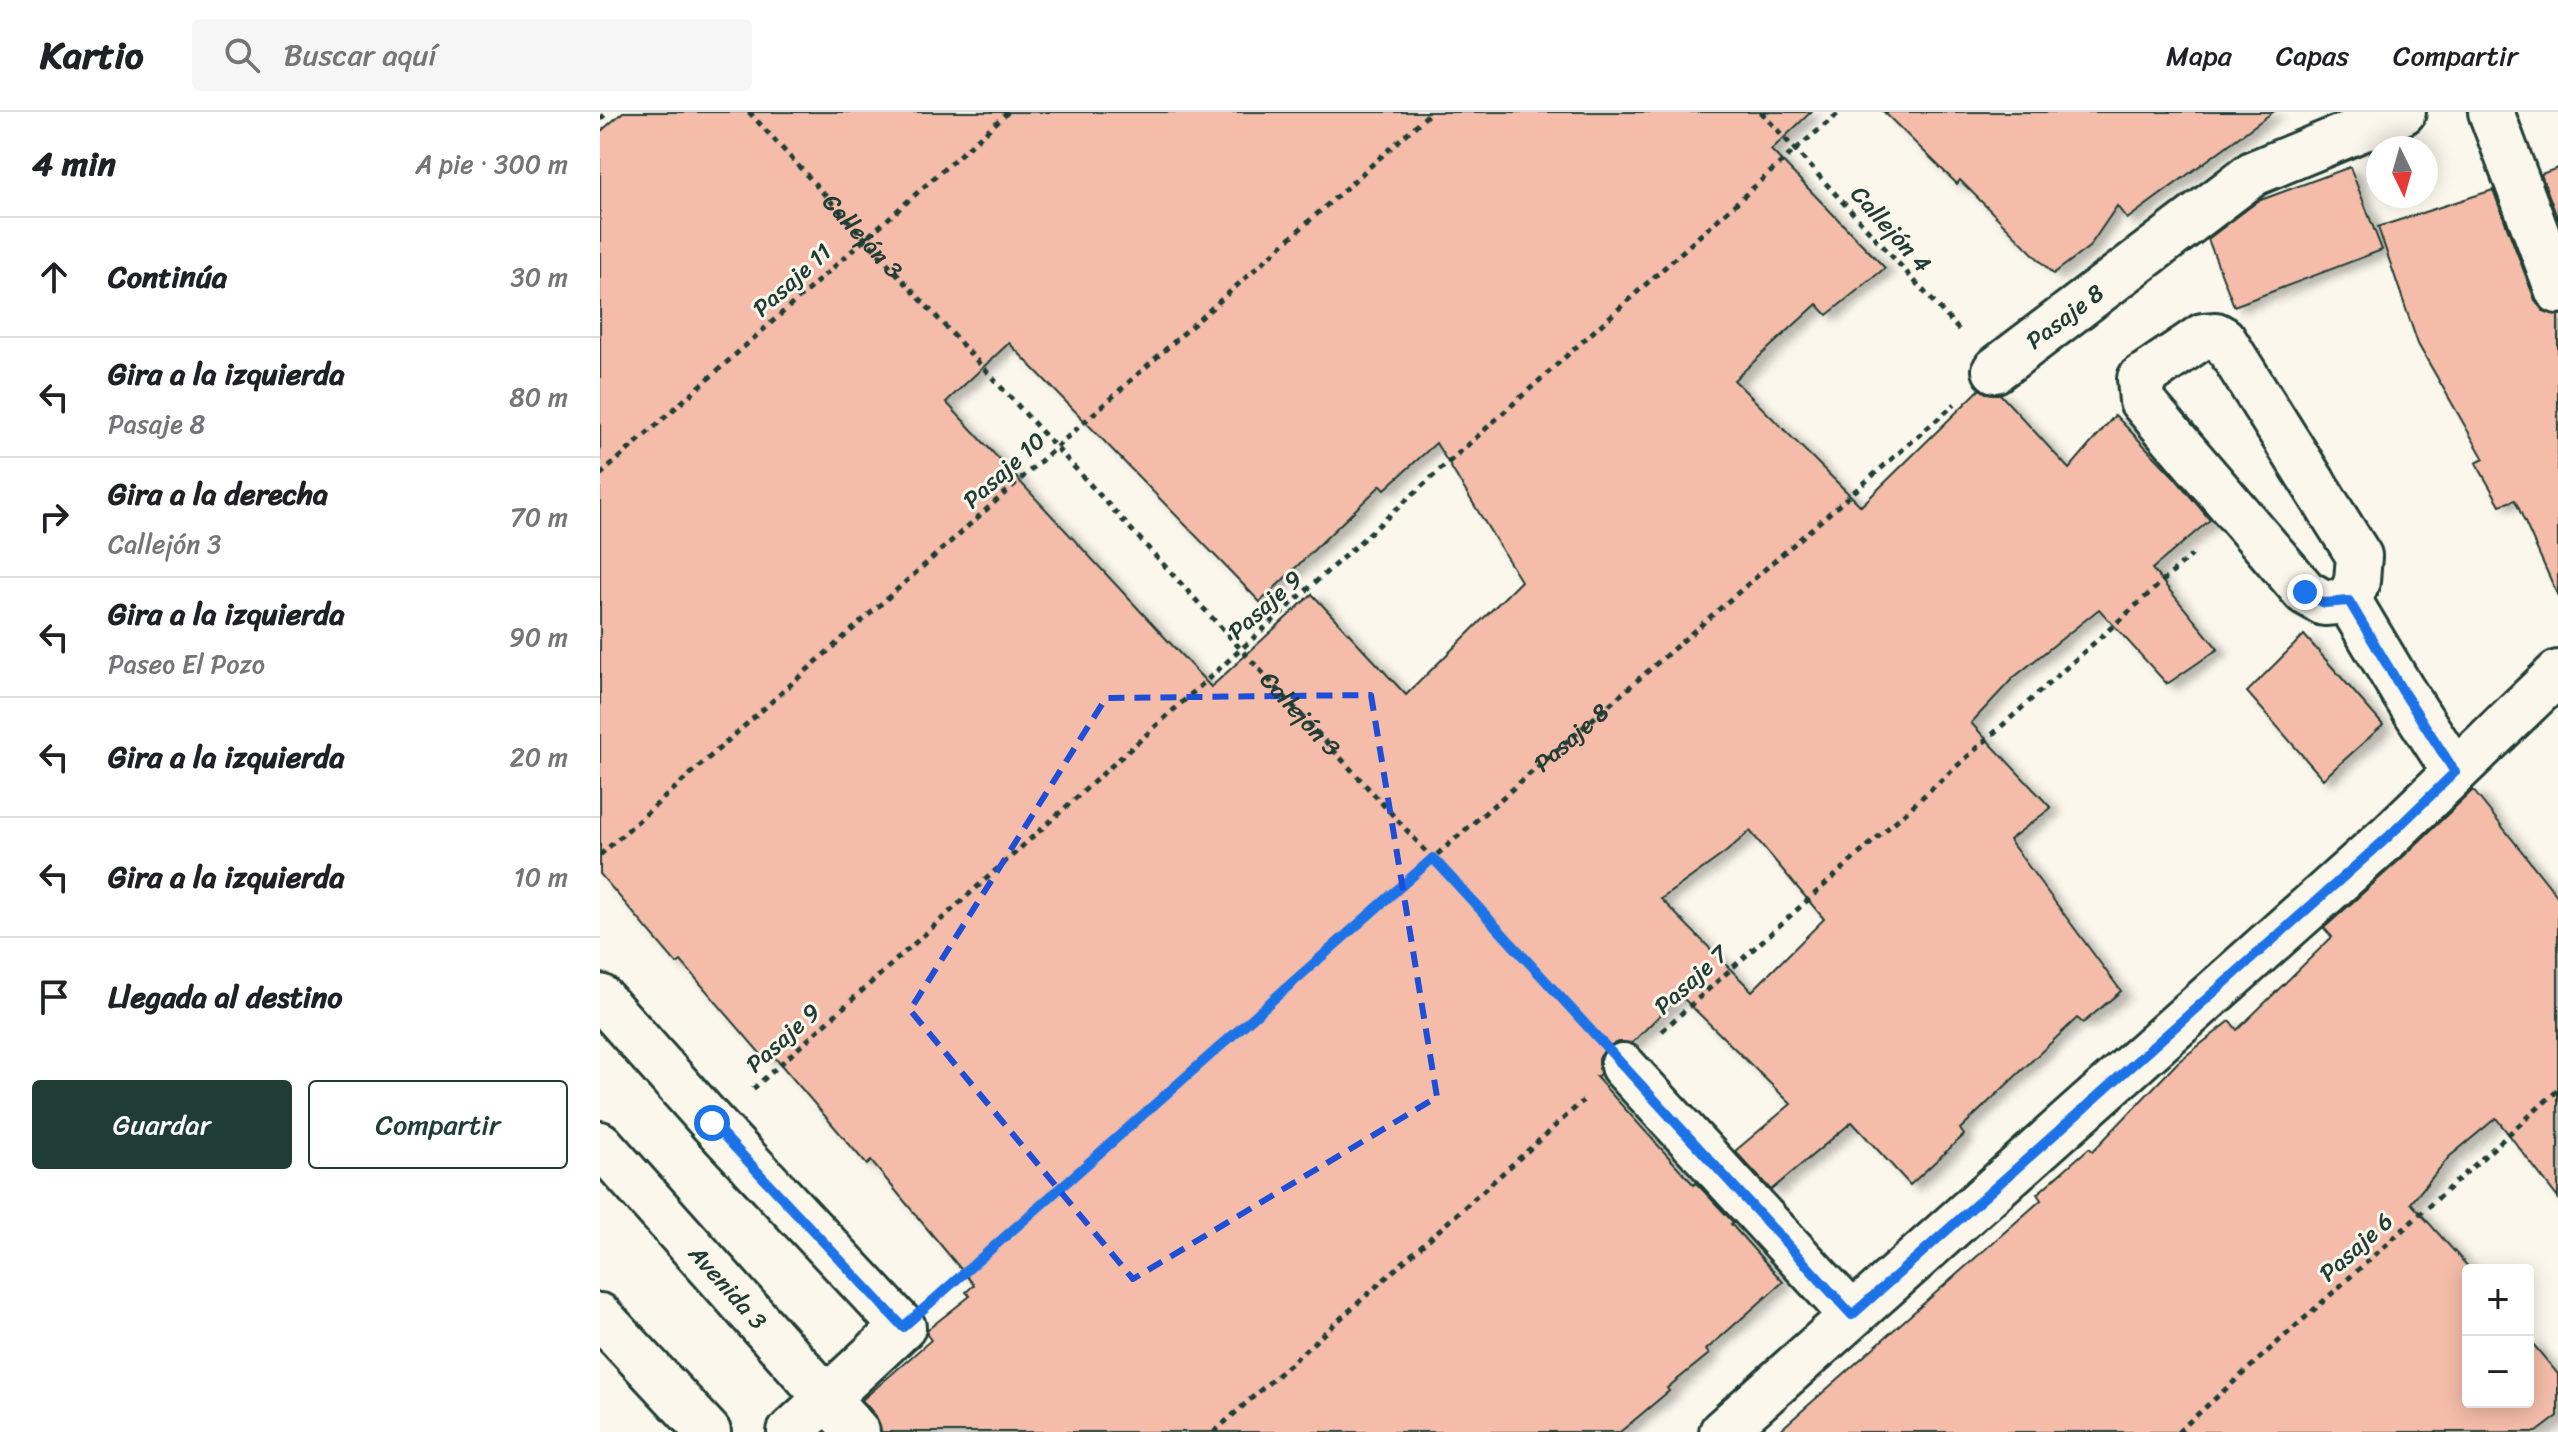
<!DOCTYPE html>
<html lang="es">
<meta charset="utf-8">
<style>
body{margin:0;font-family:Sriracha,sans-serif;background:#f6f6f6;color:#202124}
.controls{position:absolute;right:24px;bottom:24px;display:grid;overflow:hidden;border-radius:8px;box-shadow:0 4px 20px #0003}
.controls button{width:72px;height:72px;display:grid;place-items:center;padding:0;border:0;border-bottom:2px solid #e0e0e0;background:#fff;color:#202124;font:40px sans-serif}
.compass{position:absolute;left:1766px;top:24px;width:72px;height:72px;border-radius:50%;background:#fff;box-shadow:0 4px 20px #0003;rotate:175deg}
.stop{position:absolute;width:24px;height:24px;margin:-18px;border:6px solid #1a73e8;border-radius:50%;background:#fff}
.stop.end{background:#1a73e8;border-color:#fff;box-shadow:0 2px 8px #0008}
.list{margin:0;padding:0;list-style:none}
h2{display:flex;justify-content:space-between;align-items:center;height:104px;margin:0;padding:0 32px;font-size:34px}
h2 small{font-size:26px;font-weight:400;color:#757577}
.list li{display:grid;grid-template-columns:52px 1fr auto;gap:24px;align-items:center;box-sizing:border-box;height:120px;padding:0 32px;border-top:2px solid #e0e0e0}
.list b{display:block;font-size:30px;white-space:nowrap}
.list p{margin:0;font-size:26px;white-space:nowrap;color:#757577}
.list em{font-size:26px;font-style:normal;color:#757577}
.actions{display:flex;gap:16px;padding:24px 32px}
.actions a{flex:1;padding:18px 0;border:2px solid #1f3d34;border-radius:8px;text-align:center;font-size:28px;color:#1f3d34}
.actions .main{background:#1f3d34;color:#fff}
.icon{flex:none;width:44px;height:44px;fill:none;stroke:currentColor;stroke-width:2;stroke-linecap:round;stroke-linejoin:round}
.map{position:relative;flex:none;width:1958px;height:1320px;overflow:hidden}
header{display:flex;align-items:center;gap:48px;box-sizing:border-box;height:112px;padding:0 40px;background:#fff;border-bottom:2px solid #e0e0e0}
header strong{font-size:38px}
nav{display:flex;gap:44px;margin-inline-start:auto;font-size:28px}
.search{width:560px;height:72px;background:#f6f6f6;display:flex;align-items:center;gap:20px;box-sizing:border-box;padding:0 28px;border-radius:8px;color:#757577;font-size:30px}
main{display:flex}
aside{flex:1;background:#fff}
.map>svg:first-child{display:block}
.building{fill:#f4bca9;stroke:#1f3d34;stroke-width:2;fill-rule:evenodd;filter:url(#shadow)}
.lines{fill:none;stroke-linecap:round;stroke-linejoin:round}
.minor-casing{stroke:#1f3d34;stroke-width:50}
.path{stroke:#1f3d34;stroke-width:5;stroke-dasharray:6 6;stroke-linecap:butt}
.minor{stroke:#fbf7ec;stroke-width:44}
.route{stroke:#1a73e8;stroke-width:10}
.marked{fill:none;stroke:#1d4ed8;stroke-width:6;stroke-dasharray:16 10;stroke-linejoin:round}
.labels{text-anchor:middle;stroke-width:6;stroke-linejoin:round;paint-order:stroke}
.street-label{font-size:24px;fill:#1f3d34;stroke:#fbf7ec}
</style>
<header>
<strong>Kartio</strong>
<div class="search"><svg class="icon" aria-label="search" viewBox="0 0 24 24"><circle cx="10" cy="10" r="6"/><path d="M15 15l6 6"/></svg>Buscar aquí</div>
<nav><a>Mapa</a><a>Capas</a><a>Compartir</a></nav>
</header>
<main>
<aside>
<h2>4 min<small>A pie · 300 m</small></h2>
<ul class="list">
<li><svg class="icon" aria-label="ahead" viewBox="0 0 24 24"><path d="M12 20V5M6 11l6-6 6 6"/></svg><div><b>Continúa</b></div><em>30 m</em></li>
<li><svg class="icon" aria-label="left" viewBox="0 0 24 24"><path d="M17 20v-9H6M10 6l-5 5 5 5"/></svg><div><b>Gira a la izquierda</b><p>Pasaje 8</p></div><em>80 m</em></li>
<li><svg class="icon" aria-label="right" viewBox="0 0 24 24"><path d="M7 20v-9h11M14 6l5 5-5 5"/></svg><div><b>Gira a la derecha</b><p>Callejón 3</p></div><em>70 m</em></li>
<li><svg class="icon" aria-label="left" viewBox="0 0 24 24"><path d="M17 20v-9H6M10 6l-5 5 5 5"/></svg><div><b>Gira a la izquierda</b><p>Paseo El Pozo</p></div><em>90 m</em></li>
<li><svg class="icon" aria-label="left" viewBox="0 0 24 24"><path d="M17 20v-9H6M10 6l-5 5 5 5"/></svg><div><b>Gira a la izquierda</b></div><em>20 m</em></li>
<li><svg class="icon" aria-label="left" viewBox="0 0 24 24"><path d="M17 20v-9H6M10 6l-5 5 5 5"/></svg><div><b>Gira a la izquierda</b></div><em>10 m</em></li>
<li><svg class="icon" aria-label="arrive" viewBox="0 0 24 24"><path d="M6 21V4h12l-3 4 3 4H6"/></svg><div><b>Llegada al destino</b></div></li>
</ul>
<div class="actions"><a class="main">Guardar</a><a>Compartir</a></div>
</aside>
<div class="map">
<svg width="1958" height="1320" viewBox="0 0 1958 1320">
<defs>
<filter id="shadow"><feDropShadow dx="9" dy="5" stdDeviation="4" flood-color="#0004"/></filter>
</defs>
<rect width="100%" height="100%" fill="#fbf7ec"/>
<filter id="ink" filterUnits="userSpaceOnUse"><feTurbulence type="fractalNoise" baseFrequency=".0125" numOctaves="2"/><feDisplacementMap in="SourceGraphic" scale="16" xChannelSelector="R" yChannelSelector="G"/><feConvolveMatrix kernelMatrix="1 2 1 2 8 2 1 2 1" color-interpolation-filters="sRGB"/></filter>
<g filter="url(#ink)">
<g class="building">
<path d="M23,0H1211L1171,38L1285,156L1227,203L1217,192L1134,268L1261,394L1380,277L1386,281L1400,282L1469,357L1515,303L1575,366L1610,408L1552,457L1618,537L1567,572L1499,497L1413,566L1371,611L1451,696L1409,728L1521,879L1483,911L1477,906L1360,1017L1364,1023L1310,1073L1252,1010L1171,1078L1135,1039L1191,992L1080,883L1032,931L1018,930L1007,935L999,946L1000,962L996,965L1094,1073L1096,1071L1133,1110L1131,1112L1183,1170L1106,1238L1109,1242L1067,1276L1069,1279L1020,1320H281L276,1304L262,1288L331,1228L327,1223V1218L370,1184L366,1180L374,1173L271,1049L267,1053L171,941L164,946L81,849L77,852L0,762V20ZM409,231L660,490L781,373L785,377L836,331L921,469L806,583L712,482L611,575L346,290ZM1150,719L1224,807L1152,879L1061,787L1126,740Z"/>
<polygon points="1284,0 1673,0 1527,107 1517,94 1489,135 1453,162 1360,68 1357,72"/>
<polygon points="1750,55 1782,138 1634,194 1608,127 1658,89"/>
<polygon points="1958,56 1958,108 1941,62"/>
<polygon points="1893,78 1935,188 1943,199 1958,203 1958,484 1915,388 1900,393 1876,351 1884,347 1818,232 1778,115"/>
<polygon points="1704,523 1783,613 1723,667 1647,580"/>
<polygon points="1873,678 1958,785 1958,1086 1896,1006 1849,1045 1811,1091 1871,1158 1868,1158 1868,1290 1928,1290 1928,1226 1958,1262 1958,1304 1937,1320 1178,1320 1441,1088 1437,1082 1489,1036 1493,1039 1578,950 1630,909 1637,918 1732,825 1724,816 1805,743"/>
</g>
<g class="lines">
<defs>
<g id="minor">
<polyline points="1891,0 1958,179"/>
<polygon points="1616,223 1623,227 1759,444 1757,469 1749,489 1724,491 1705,480 1542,289 1540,267 1603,224"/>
<path id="s3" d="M1395,258L1654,61L1803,0"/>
<polyline points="1749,489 1802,578 1855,660"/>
<polyline points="0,885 112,1011 303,1215 190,1320"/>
<polyline points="1023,954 1252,1203"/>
<path id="s4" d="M0,1032L257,1320"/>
<polyline points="0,1204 108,1320"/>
<polyline points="1122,1320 1788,725 1958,561"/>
</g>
</defs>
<use href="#minor" class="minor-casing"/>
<g class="path">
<path id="s1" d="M149,0L986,914"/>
<polyline points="1161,0 1359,218"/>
<polyline points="0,7 8,0"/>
<polyline points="0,363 408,0"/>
<polyline points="0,743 831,0"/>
<polyline points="1062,919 1592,443"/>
<polyline points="153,977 1195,38 1240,0"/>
<path id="s2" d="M343,1180L833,746L1355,292"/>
<polyline points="614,1320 983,989"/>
<polyline points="1578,1320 1958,978"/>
</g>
<use href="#minor" class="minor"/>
</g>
</g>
<g class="lines" filter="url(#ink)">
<polyline class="route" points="112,1011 303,1215 833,746 1252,1203 1788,725 1855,660 1802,578 1749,489 1724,491 1705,480"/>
</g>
<path class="marked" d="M771,583L837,985L533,1167L310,898L506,586Z"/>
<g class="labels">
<g class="street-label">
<text transform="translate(1291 117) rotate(48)" y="8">Callejón 4</text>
<text dy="8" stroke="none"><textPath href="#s1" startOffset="168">Callejón 3</textPath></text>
<text transform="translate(192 168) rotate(-42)" y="8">Pasaje 11</text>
<text dy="8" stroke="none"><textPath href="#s3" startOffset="88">Pasaje 8</textPath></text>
<text transform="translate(404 358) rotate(-42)" y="8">Pasaje 10</text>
<text transform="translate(665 493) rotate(-42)" y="8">Pasaje 9</text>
<text dy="8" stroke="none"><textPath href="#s1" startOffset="816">Callejón 3</textPath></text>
<text dy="8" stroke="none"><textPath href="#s2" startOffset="838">Pasaje 8</textPath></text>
<text transform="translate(1091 868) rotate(-42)" y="8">Pasaje 7</text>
<text transform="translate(183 926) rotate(-42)" y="8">Pasaje 9</text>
<text transform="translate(1756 1135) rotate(-42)" y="8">Pasaje 6</text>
<text dy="8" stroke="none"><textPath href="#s4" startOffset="192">Avenida 3</textPath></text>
</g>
</g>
</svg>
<div class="controls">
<button>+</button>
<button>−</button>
</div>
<svg class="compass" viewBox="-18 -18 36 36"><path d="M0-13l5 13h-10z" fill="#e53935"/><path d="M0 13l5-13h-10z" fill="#757577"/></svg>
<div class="stop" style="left:112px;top:1011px"></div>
<div class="stop end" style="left:1705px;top:480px"></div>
</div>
</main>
